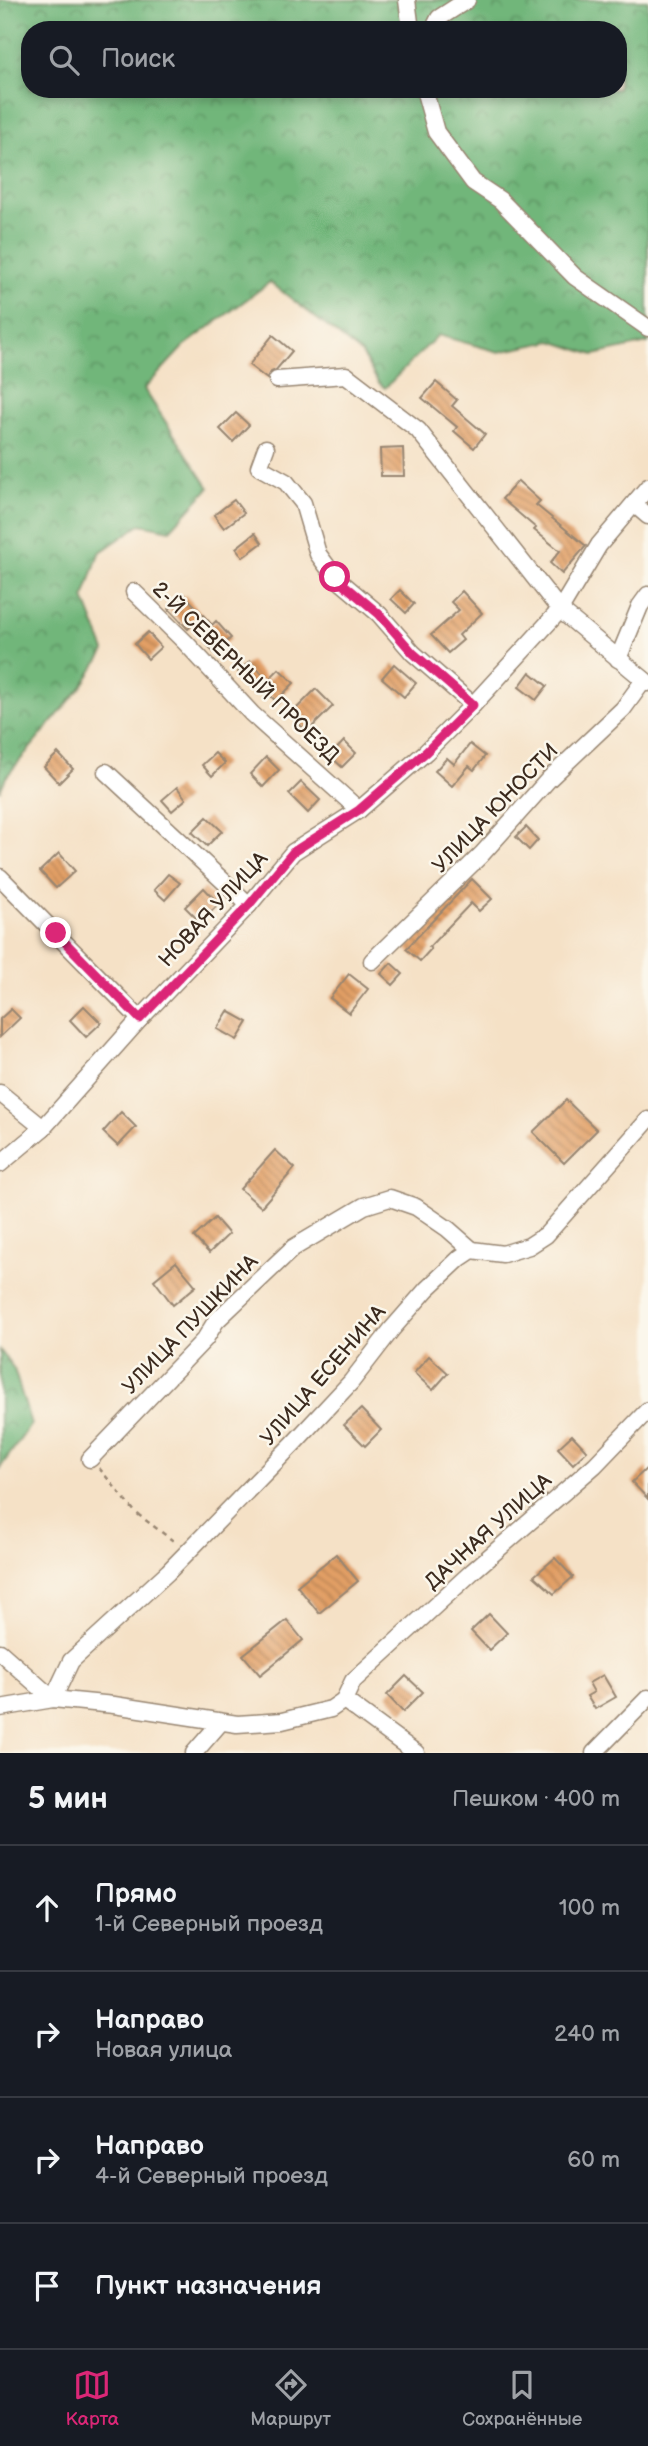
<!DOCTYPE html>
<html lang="ru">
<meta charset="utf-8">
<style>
body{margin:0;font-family:"Balsamiq Sans",sans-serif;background:#242831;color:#f1f3f6}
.stop{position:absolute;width:21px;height:21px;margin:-16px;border:5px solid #db2777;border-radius:50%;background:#fff}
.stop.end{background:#db2777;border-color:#fff;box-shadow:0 2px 7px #0008}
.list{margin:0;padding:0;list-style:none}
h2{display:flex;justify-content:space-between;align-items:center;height:91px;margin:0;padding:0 28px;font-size:30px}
h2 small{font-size:23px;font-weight:400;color:#9ea1a6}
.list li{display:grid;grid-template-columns:46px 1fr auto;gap:21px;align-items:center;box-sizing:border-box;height:126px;padding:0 28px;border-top:2px solid #363941}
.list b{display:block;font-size:26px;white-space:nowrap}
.list p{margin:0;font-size:23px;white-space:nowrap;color:#9ea1a6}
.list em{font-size:23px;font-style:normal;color:#9ea1a6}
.icon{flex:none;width:38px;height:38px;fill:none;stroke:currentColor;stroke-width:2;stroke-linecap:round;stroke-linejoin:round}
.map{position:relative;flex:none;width:648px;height:1753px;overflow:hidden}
.search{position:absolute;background:#171b24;box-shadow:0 4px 10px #0003;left:21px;right:21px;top:21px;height:77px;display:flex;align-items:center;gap:18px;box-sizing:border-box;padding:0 24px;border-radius:28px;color:#9ea1a6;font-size:26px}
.sheet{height:595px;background:#171b24}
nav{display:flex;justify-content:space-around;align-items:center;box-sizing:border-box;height:98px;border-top:2px solid #363941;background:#171b24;font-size:19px;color:#9ea1a6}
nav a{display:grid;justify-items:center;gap:4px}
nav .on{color:#db2777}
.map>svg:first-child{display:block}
.forest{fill:url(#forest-crowns);stroke:#56704c;stroke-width:2;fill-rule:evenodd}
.building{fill:url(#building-back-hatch)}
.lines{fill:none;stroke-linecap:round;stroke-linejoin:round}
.minor-casing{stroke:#988672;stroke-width:19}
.path{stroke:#988672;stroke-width:2.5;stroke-dasharray:5 5;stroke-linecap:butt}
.minor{stroke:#fff;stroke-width:16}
.route{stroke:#db2777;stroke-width:9}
.labels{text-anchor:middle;stroke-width:5;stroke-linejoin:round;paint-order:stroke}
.street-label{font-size:21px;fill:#3b2a1e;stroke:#fbf7ec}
</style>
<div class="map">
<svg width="648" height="1753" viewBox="0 0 648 1753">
<defs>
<pattern id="forest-crowns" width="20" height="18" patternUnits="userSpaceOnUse" patternTransform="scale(1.75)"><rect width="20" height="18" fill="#71b67a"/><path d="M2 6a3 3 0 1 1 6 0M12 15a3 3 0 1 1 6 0" fill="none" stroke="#5e9463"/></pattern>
<pattern id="building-back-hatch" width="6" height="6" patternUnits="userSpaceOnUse" patternTransform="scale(1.75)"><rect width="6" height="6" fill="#e29f65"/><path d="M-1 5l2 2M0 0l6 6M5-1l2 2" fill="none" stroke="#b88253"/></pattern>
</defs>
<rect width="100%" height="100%" fill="#fbf7ec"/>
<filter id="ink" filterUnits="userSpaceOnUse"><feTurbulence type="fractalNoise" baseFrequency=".0143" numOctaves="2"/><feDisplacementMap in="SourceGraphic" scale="14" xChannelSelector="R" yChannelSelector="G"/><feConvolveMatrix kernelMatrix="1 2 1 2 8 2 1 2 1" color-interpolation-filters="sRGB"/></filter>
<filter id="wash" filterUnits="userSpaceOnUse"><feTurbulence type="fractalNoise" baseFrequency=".00686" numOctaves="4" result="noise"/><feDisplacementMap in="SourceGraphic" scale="28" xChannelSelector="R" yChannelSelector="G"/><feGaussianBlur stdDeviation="1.57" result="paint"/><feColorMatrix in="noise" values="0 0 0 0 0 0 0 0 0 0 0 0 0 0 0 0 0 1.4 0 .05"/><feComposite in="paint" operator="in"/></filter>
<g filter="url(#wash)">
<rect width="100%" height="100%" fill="#f5e1c6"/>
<g class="forest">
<path d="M0,0H648V343L594,355L552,341L499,352L438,335L385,388L378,382L362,354L270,282L184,346L144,389L209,488L170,530L141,524L99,553L84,598L105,651L82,686L6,777L0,791ZM30,30H618V89H30Z"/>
<polygon points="0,1350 14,1369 31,1424 0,1468"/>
</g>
<g id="blocks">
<g class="building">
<polygon points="273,335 292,351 276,370 271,372 267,379 249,365"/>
<polygon points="436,382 457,400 452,406 485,434 474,448 454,431 457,427 422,398"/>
<polygon points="236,413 249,425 233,442 220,429"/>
<polygon points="403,448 404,476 381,476 380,449"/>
<polygon points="518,481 540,501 536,505 586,546 562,574 550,563 560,551 534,530 536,528 502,499"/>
<polygon points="234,500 244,513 224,528 214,515"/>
<polygon points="255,533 262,543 243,557 236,548"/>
<polygon points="400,590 414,604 406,613 391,599"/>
<polygon points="462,591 482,613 459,635 463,640 448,653 431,635 459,610 451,602"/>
<polygon points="185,595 212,625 216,621 231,638 214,653 192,625 188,629 169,609"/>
<polygon points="148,632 161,647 148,659 135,644"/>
<polygon points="250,661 268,680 279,669 294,683 282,695 284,697 278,703 255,681 251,685 238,672"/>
<polygon points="394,664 416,683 404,697 382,678"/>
<polygon points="530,672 547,686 536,700 519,687"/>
<polygon points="316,689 333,706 307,732 290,715"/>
<polygon points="344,741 356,753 342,767 330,756"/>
<polygon points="470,744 485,756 474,770 469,766 452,786 435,771 447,758 454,764"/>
<polygon points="58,753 73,769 59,783 44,767"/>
<polygon points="215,753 225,763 212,776 202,765"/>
<polygon points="266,757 279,770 263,787 250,774"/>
<polygon points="301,782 320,800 308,813 289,794"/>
<polygon points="177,787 186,799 172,811 162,800"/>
<polygon points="207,817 222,831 207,846 192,832"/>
<polygon points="526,827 538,840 529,850 516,837"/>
<polygon points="59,853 75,871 56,888 40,871"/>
<polygon points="168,874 180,883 165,900 154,890"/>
<polygon points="472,879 492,899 479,911 471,903 429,947 431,949 420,961 406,949"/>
<polygon points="204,888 219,904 200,922 185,907"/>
<polygon points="391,963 403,974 393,985 381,974"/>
<polygon points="349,974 368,989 349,1013 330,998"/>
<polygon points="84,1006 101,1023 86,1037 70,1020"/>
<polygon points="11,1009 20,1018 0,1037 0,1019"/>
<polygon points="228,1011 248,1022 237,1040 217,1029"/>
<polygon points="566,1100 597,1130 564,1163 533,1132"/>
<polygon points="121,1112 136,1127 118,1146 103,1132"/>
<polygon points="275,1150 295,1168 261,1207 240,1189"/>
<polygon points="215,1218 229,1234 209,1253 194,1237"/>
<polygon points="176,1262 196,1286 173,1305 154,1280"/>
<polygon points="429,1356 448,1373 433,1390 414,1373"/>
<polygon points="361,1409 381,1430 365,1446 344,1425"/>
<polygon points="572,1435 587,1451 573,1464 558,1448"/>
<polygon points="648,1467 648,1499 632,1482"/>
<polygon points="336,1554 358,1581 319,1613 297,1586"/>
<polygon points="555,1558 573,1577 554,1594 534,1576"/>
<polygon points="489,1614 507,1633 489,1650 471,1631"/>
<polygon points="287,1620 303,1640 260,1675 243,1655"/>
<polygon points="603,1675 616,1697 595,1709 587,1696 594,1692 589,1683"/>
<polygon points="406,1676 423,1692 403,1712 387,1695"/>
</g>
</g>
</g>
<g filter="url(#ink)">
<use href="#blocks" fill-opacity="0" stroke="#988672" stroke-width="2"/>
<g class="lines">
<defs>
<g id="minor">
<polyline points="407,0 411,30"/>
<polyline points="433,30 439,18 467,0"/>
<polyline points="424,89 436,132 473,182 500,200 575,277 648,328"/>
<polyline points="277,380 346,375 418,430 560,610 648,683"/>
<polyline points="266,448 259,467 286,482 303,503 318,554 335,577 379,614 413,653 473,705"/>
<polyline points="634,504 648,516"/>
<polyline points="134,592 185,642 252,714 359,810"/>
<polyline points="618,659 640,606 648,595"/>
<polyline points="106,772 249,905"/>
<polyline points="0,877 140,1019"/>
<polyline points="372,961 482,854 549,779 623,709 644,680"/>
<polyline points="0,1093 43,1128"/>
<polyline points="0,1164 43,1128 140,1019 249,905 293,852 359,810 426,752 473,705 560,610 599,545 648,487"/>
<polyline points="90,1459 205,1339 216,1321 293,1248 364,1206 390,1198 416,1207 448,1229 472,1250"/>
<polyline points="0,1652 53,1699 71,1661 168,1572 293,1444 351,1382 392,1329 427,1289 460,1258 472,1250 503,1254 529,1246 546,1235 648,1120"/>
<polyline points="0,1708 53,1699 114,1705 237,1724 282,1721 331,1709 344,1700"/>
<polyline points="194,1753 221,1722"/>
<polyline points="416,1753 344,1700 353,1681 473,1571 595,1465 648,1410"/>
<polyline points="594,1753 648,1698"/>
</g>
</defs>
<use href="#minor" class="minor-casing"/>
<polyline class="path" points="99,1468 136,1513 176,1543"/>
<use href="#minor" class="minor"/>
</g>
</g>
<g class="lines" filter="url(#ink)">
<polyline class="route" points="56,933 140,1019 249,905 293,852 359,810 426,752 473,705 413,653 379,614 335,577"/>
</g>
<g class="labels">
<g class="street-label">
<text transform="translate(246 672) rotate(44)" y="7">2-Й СЕВЕРНЫЙ ПРОЕЗД</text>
<text transform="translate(495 808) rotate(-46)" y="7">УЛИЦА ЮНОСТИ</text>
<text transform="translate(213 909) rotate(-47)" y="7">НОВАЯ УЛИЦА</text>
<text transform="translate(190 1324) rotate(-46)" y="7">УЛИЦА ПУШКИНА</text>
<text transform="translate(323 1375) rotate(-49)" y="7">УЛИЦА ЕСЕНИНА</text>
<text transform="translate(488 1531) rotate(-42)" y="7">ДАЧНАЯ УЛИЦА</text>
</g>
</g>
</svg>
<div class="stop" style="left:335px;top:577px"></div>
<div class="stop end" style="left:56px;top:933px"></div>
<div class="search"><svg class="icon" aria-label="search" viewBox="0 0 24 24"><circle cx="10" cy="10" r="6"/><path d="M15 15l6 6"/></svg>Поиск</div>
</div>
<section class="sheet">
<h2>5 мин<small>Пешком · 400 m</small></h2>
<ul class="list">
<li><svg class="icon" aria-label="ahead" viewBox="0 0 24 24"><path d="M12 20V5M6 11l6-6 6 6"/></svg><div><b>Прямо</b><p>1-й Северный проезд</p></div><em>100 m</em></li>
<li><svg class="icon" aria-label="right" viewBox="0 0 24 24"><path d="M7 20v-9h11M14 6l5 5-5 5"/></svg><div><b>Направо</b><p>Новая улица</p></div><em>240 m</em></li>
<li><svg class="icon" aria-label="right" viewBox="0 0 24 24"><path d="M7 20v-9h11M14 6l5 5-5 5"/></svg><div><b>Направо</b><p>4-й Северный проезд</p></div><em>60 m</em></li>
<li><svg class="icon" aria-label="arrive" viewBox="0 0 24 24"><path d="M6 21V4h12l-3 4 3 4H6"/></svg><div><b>Пункт назначения</b></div></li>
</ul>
</section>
<nav>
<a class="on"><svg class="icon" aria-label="map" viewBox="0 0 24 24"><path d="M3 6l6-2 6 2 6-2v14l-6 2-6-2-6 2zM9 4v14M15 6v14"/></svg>Карта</a>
<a><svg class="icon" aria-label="directions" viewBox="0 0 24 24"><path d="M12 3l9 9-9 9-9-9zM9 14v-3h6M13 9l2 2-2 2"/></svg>Маршрут</a>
<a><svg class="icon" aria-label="saved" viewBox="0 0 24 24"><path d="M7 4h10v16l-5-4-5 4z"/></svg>Сохранённые</a>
</nav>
